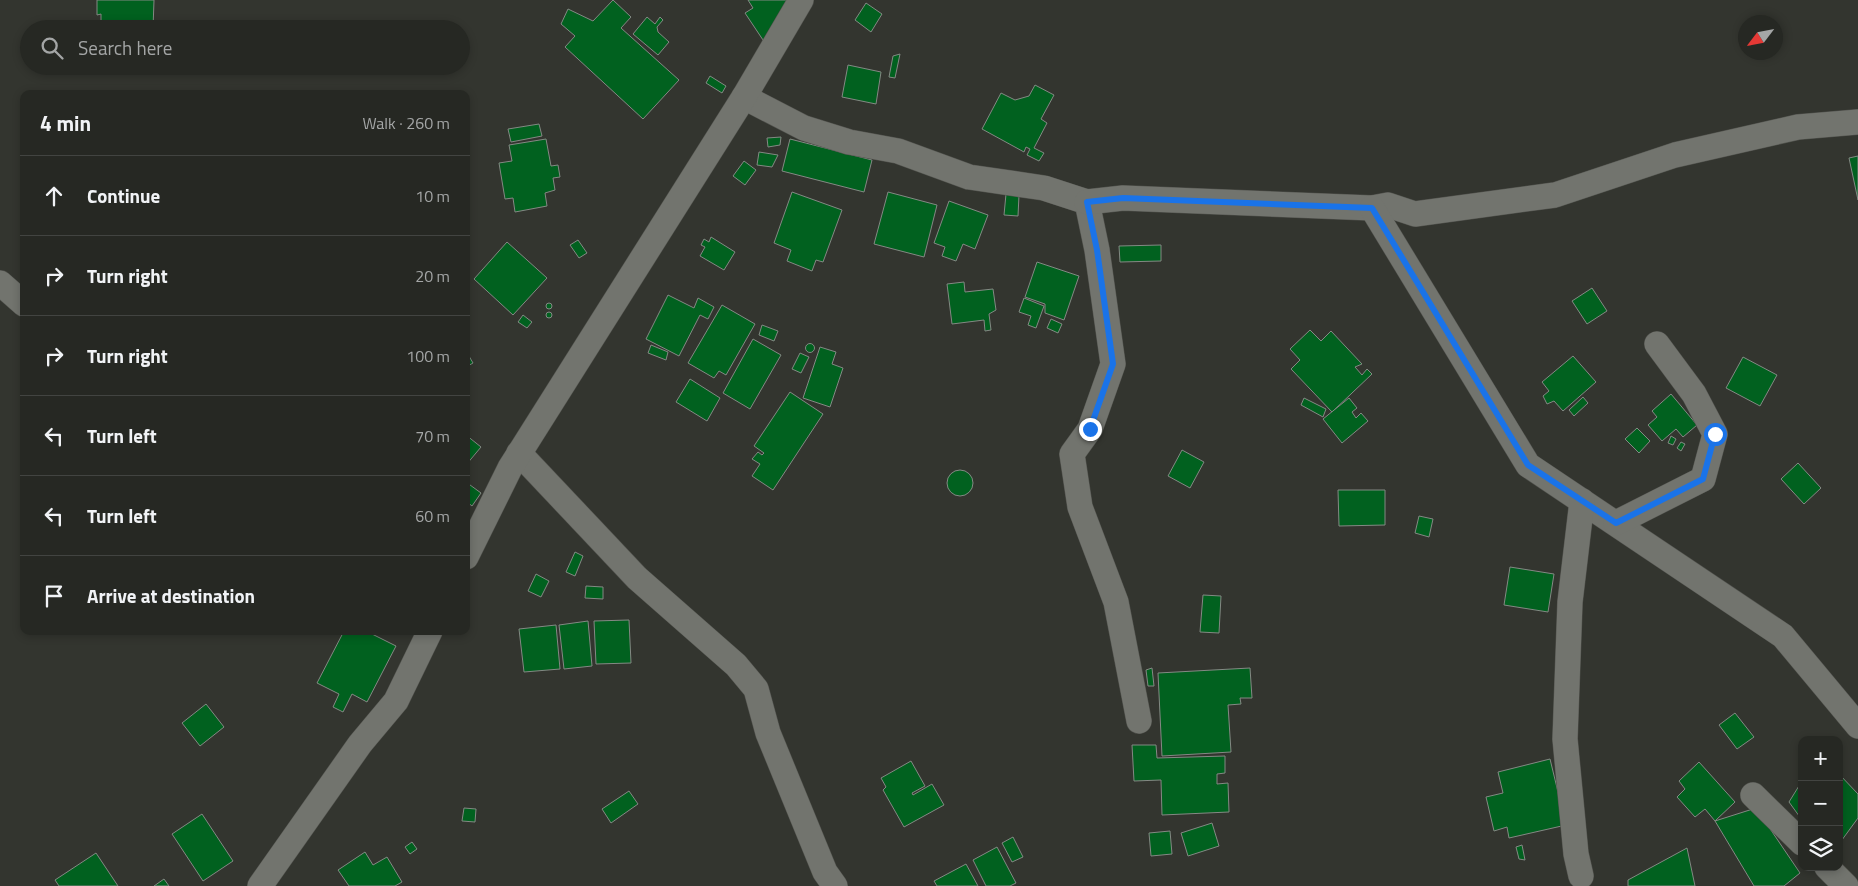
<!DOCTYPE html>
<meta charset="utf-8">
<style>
body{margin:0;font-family:"Titillium Web",sans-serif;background:#2e302b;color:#f1f3f6}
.controls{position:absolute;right:15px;bottom:15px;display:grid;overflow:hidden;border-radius:10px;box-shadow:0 2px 8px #0003}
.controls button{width:45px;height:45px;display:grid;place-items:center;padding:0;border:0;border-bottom:1px solid #424441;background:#262823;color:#f1f3f6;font:25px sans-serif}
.compass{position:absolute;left:1738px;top:15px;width:45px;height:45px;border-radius:50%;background:#262823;box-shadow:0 2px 8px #0003;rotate:238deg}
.stop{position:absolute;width:15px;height:15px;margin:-11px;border:4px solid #1a73e8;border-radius:50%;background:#fff}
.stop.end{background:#1a73e8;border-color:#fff;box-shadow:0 1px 5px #0008}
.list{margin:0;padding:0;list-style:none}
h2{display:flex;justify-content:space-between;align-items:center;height:65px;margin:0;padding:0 20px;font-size:21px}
h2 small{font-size:16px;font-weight:400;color:#a4a6a6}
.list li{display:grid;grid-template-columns:32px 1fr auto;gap:15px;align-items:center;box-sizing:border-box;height:80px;padding:0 20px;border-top:1px solid #424441}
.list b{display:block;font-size:19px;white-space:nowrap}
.list em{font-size:16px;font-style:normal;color:#a4a6a6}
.icon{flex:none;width:28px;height:28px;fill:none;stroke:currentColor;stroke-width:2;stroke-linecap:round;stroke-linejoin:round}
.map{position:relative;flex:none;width:1858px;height:886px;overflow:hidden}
.search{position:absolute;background:#262823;box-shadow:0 2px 8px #0003;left:20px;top:20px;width:450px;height:55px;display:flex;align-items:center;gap:12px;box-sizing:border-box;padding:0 18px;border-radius:28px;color:#a4a6a6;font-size:19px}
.panel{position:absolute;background:#262823;box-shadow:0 2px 8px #0003;left:20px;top:90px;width:450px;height:545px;border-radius:10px}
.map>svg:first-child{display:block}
.building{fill:#01611f;stroke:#848984}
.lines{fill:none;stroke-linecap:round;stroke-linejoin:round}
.minor-casing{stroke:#52534e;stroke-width:26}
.minor{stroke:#72746e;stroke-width:25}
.route{stroke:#1a73e8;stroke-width:6}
</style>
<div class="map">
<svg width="1858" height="886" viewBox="0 0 1858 886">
<rect width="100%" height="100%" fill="#33352f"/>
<g class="building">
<polygon points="97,0 154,0 153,29 101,29 101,14 97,15"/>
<polygon points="613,0 631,17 621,28 679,80 643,119 565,47 575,36 561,24 568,9 593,21"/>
<polygon points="748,0 791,0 765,43 745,13 753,8"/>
<polygon points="866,3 882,14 871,32 855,20"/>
<polygon points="647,17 655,24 660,17 663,20 657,27 658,32 669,42 658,55 633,34"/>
<polygon points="900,54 895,78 889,77 893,56"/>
<polygon points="848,65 881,72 876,104 842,97"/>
<polygon points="710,76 726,86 722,93 706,83"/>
<polygon points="1035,85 1054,95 1041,119 1047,123 1034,148 1044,153 1039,161 1027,155 1030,149 1026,147 1024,152 982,129 1001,93 1015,100 1029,96"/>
<polygon points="539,124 542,136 511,142 508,129"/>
<polygon points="781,137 780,145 768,147 767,138"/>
<polygon points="546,139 551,166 558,165 560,177 553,178 555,190 545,193 547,206 515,212 513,198 505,199 499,163 512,161 509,145"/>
<polygon points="790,139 872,160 864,192 782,171"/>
<polygon points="759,152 778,155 772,167 757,165"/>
<polygon points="1858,156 1858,200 1849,158"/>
<polygon points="744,161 756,170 745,185 733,176"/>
<polygon points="792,192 842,210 823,262 816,260 812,271 787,261 791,250 774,243"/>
<polygon points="888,192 937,205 924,257 874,244"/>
<polygon points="1006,194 1019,195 1018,216 1004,215"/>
<polygon points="949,201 988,215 975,249 963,244 956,261 942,256 945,247 934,243"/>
<polygon points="711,237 735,252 724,270 700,256 705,247 701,245 704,239 709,242"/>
<polygon points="578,240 587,253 579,258 570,245"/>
<polygon points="507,242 547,278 513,315 474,279"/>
<polygon points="1161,245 1161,261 1120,262 1119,246"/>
<polygon points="1037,262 1079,276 1064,320 1045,313 1045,304 1025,297"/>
<polygon points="964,282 965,292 993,289 996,310 989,314 991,330 985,331 984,320 952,324 947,284"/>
<polygon points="1592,288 1607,311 1587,324 1572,301"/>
<polygon points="668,295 694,308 698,298 714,307 708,319 700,315 679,356 646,339"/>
<polygon points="1024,298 1044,306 1036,328 1028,325 1031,316 1019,312"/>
<circle cx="549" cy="306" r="3"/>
<polygon points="722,305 755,324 726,375 719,371 714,378 688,363"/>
<circle cx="549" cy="315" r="3"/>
<polygon points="523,315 532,322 527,328 518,322"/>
<polygon points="1051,319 1062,324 1058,333 1047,328"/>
<polygon points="762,325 778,331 774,341 759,335"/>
<polygon points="1310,330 1321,341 1331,331 1362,364 1355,367 1362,375 1367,369 1372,374 1332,412 1291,369 1300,360 1290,349"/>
<polygon points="753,339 781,355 750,409 723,393"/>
<circle cx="810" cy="348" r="4.5"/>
<polygon points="651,345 668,352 666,360 648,353"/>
<polygon points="820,347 836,352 832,364 843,368 830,407 803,398"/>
<polygon points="466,351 473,363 466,367"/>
<polygon points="800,353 809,357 801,373 792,369"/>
<polygon points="1573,356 1596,382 1563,411 1554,401 1547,404 1543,396 1549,391 1542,382"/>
<polygon points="1743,357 1777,375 1760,406 1726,388"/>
<polygon points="690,379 720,398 707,421 676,402"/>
<polygon points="790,392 823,414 773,490 752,476 760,464 752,459 758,452 762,455 764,453 754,446"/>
<polygon points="1671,394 1697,425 1683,437 1676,429 1662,441 1648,425 1657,417 1652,411"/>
<polygon points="1583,397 1588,403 1574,416 1569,410"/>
<polygon points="1304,398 1326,409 1323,417 1301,405"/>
<polygon points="1349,398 1357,408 1352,412 1356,418 1361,413 1368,421 1342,443 1323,419"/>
<polygon points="1637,428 1650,441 1639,453 1625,439"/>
<polygon points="466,435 481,447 466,465"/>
<polygon points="1671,436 1676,439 1673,445 1668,443"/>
<polygon points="1681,442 1685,444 1681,451 1677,448"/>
<polygon points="1182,450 1204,462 1190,488 1168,476"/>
<polygon points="1798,463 1821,488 1804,504 1781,479"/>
<circle cx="960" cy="483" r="13"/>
<polygon points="466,482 481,493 472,506 466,501"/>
<polygon points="1338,490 1385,490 1385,525 1339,526"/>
<polygon points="1419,516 1433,519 1429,537 1415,533"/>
<polygon points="575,552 583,556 575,576 566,572"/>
<polygon points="1510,567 1554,574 1548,612 1504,605"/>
<polygon points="536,574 549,581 541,597 528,591"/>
<polygon points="586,586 603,587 603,599 585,598"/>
<polygon points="1203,595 1221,596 1219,633 1200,632"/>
<polygon points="629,620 631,663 596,664 594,621"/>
<polygon points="588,621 592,666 564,669 559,625"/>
<polygon points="556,625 560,669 524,672 519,629"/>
<polygon points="344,631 366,631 396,646 367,702 352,694 343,712 333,707 339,694 317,683"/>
<polygon points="1152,668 1154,686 1148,686 1146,670"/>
<polygon points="1250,668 1252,698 1240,698 1241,704 1228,705 1231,752 1162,756 1158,673"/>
<polygon points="206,704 224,727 200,746 182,723"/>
<polygon points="1735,713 1754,737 1737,749 1719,725"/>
<polygon points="1132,745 1156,745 1157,758 1225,756 1225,773 1217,774 1217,784 1228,783 1229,812 1162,815 1161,780 1134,781"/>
<polygon points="1550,759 1566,825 1509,838 1507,827 1494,831 1486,797 1503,793 1498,772"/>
<polygon points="911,761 925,786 912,793 913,795 932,784 944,805 904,827 883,790 886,787 881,778"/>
<polygon points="1699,762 1735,802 1715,821 1705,809 1695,817 1677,797 1685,789 1679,781"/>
<polygon points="1839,774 1858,794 1858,818 1839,844"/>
<polygon points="1802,781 1802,820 1789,802"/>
<polygon points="629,791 638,804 611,823 602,809"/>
<polygon points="464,808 476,809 475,822 462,821"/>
<polygon points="1756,808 1800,873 1784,886 1754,886 1715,821"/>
<polygon points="202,814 233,861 203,881 172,834"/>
<polygon points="1212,823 1219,846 1188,856 1181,833"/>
<polygon points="1170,831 1172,854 1151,856 1149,833"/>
<polygon points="1013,837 1023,857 1012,862 1002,843"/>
<polygon points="412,842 417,849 410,854 405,847"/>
<polygon points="1522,845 1525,860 1519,859 1516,847"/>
<polygon points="997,847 1016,883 1010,886 986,886 973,860"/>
<polygon points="1687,848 1695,886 1628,886 1628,880"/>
<polygon points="365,852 373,865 387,857 402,882 395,886 349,886 338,870"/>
<polygon points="96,853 118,886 59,886 55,880"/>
<polygon points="966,864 978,886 937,886 934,881"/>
<polygon points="164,879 169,886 154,886"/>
</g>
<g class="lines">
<defs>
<g id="minor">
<polyline points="744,97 804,128 849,142 898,151 969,177 1044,188 1087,202 1097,250 1113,364 1090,429 1072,454 1080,507 1116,602 1139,721"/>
<polyline points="1087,202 1123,198 1372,208 1388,205 1415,214 1555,195 1675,155 1798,127 1858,122"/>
<polyline points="1372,208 1528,465 1783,636 1858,726"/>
<polyline points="0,283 24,304"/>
<polyline points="519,453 637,578 736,665 756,689 768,733 825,872 835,886"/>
<polyline points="1616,523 1703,479 1715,434 1694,394 1657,344"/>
<polyline points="466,557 510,468 744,97 801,0"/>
<polyline points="1753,795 1802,843"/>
<polyline points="1827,867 1846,886"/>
<polyline points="1581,876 1576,854 1565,739 1570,602 1582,501"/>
<polyline points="260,886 360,744 396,701 430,631"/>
</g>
</defs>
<use href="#minor" class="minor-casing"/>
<use href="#minor" class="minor"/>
</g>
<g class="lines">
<polyline class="route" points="1090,429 1113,364 1097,250 1087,202 1123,198 1372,208 1528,465 1616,523 1703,479 1715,434"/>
</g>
</svg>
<div class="controls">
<button>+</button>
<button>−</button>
<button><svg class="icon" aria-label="layers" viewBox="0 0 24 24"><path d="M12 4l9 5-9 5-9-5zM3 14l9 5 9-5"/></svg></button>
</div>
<svg class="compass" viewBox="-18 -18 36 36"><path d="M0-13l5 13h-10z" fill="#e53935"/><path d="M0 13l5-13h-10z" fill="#a4a6a6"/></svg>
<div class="stop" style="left:1715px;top:434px"></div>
<div class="stop end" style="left:1090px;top:429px"></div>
<div class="search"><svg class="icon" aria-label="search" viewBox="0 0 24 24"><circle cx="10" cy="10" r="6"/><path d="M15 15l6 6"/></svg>Search here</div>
<section class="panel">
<h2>4 min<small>Walk · 260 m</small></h2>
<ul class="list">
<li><svg class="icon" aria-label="ahead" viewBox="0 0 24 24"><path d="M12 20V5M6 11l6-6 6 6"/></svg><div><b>Continue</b></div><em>10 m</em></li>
<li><svg class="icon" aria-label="right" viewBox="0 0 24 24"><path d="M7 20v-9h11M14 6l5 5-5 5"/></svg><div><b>Turn right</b></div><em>20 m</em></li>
<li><svg class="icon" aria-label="right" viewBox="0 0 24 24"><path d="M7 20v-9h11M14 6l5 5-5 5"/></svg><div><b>Turn right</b></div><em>100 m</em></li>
<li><svg class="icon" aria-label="left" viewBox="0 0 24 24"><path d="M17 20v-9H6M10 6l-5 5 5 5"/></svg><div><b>Turn left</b></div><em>70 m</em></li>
<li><svg class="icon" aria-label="left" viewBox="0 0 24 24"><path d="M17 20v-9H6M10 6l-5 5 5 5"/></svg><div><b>Turn left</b></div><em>60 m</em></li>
<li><svg class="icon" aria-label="arrive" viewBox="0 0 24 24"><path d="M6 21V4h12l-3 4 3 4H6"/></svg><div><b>Arrive at destination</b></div></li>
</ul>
</section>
</div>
